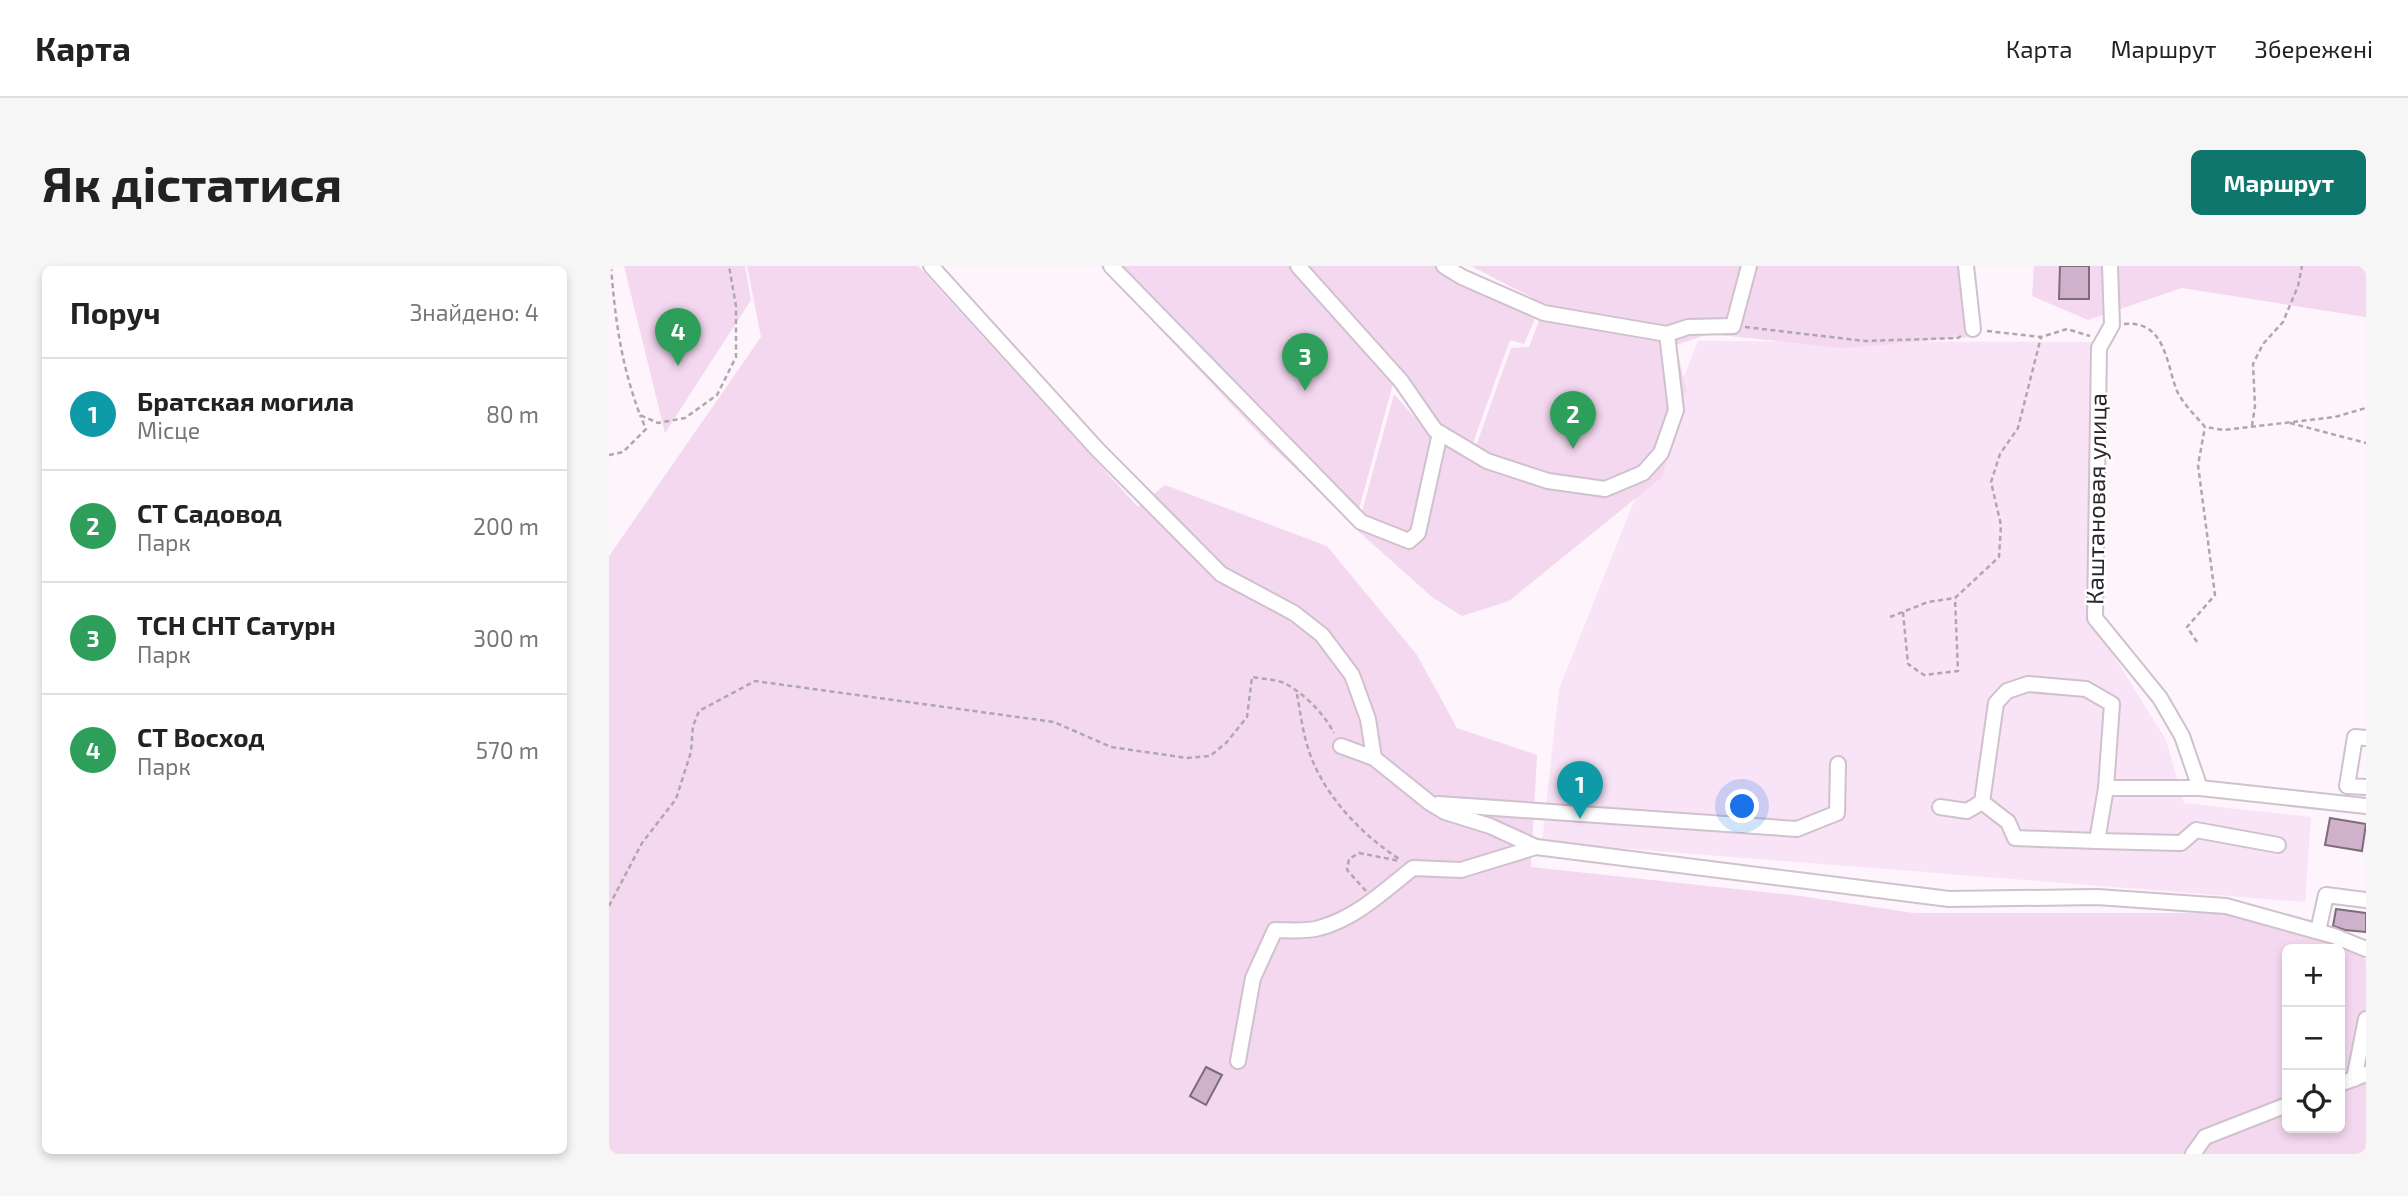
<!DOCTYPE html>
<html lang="uk">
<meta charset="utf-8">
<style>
body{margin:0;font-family:"Exo 2",sans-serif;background:#f6f6f6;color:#222}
.controls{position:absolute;right:21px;bottom:21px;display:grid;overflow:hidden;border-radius:10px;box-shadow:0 4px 10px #0003}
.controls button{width:63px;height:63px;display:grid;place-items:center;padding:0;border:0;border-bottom:2px solid #e0e0e0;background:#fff;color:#222;font:35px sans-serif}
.you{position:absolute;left:1134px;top:541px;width:24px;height:24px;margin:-18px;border:5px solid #fff;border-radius:50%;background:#1a73e8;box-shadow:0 0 0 10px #1a73e833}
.badge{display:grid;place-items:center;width:46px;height:46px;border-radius:50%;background:#0f766e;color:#fff;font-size:23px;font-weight:700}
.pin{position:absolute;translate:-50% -58px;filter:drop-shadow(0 2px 4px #0008)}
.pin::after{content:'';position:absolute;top:37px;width:24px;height:21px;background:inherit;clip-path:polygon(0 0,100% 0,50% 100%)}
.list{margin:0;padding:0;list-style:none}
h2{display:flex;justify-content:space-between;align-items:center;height:91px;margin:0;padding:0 28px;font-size:30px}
h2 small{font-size:23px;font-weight:400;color:#767676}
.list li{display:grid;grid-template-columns:46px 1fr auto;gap:21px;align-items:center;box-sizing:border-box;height:112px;padding:0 28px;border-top:2px solid #e0e0e0}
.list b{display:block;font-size:26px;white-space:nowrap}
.list p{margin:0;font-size:23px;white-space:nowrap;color:#767676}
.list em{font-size:23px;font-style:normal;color:#767676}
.icon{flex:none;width:38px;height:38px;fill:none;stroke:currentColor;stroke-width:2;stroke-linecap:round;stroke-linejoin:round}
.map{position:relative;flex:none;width:1757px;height:888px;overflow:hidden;border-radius:10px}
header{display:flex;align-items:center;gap:42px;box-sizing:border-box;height:98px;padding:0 35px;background:#fff;border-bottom:2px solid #e0e0e0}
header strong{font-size:33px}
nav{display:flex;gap:38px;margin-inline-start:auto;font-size:24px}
.intro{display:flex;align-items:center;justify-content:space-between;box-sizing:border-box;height:168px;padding:0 42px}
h1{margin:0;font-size:49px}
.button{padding:18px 32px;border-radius:10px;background:#0f766e;color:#fff;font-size:24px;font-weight:700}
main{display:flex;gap:42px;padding:0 42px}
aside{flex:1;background:#fff;border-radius:10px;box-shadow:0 4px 10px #0003}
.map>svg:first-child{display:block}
.built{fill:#f9e3f6}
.green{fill:#f4d8f0;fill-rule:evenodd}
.building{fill:#cfb1cb;stroke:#7a6c78;stroke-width:2}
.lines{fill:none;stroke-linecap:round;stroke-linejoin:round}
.minor-casing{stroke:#d0c1ce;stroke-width:18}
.path{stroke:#afa7ae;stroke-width:2.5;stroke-dasharray:5 3.5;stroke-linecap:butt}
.minor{stroke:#fff;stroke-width:14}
.labels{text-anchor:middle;stroke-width:5;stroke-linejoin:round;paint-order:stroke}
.street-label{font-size:24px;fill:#2c262b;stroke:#fff}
</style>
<header>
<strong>Карта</strong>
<nav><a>Карта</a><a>Маршрут</a><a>Збережені</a></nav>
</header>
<div class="intro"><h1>Як дістатися</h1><a class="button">Маршрут</a></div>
<main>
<aside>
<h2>Поруч<small>Знайдено: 4</small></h2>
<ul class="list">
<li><span class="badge" style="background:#0f9aa8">1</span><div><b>Братская могила</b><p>Місце</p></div><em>80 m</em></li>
<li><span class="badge" style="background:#2e9e5b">2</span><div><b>СТ Садовод</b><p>Парк</p></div><em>200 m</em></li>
<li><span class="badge" style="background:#2e9e5b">3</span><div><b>ТСН СНТ Сатурн</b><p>Парк</p></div><em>300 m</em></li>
<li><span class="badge" style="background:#2e9e5b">4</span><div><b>СТ Восход</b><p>Парк</p></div><em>570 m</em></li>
</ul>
</aside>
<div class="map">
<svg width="1757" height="888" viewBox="0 0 1757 888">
<rect width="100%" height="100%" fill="#fef4fc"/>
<polygon class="built" points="1089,75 1485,76 1480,350 1557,474 1575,537 1702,551 1696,636 933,576 950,423"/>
<g class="green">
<polygon points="15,0 136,0 142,34 56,167"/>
<path d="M138,0H309L529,241L556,219L718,280L808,389L848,462L928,489L922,601L1192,630L1304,647H1617L1754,687L1757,696V888H0V290L152,71ZM1678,683H1731V862H1678Z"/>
<polygon points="491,0 832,0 928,48 915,78 901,74 860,188 785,114 746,258 659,177"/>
<polygon points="862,0 1352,0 1361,71 1235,82 1100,68 1067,79 1077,124 1053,211 900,335 853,350 823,331 748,264 785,128 823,171 862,194 902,82 920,81 935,41 920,30"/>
<polygon points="1425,0 1757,0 1757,51 1573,22 1479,54 1423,30"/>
</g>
<g class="building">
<polygon points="1451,0 1480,0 1480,33 1450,33"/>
<polygon points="1721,552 1757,558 1753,585 1716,579"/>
<polygon points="1727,643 1757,647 1757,666 1736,664 1724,660"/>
<polygon points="597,801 613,809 597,839 581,830"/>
</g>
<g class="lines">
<defs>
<g id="minor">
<polyline points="322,0 488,183 612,308 685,347 713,369 743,409 759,453 765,492"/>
<polyline points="502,0 752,256 800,275 809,267 831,167"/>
<polyline points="689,0 792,115 826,164 878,195 939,215 996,223 1034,207 1052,187 1067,144 1058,68"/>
<polyline points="835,0 853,11 935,47 1058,68 1079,61 1124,60 1140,0"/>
<polyline points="1357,0 1364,63"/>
<polyline points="1501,0 1503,59 1490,82 1486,352 1551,432 1573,470 1591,522"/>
<polyline points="1757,472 1746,471 1738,520 1757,521"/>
<polyline points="732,480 765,492 821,537 836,546 881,560 927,581 1340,633 1488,631 1617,640 1725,670 1757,683"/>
<polyline points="1373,536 1387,437 1398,425 1419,418 1477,423 1503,438 1497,522"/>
<polyline points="829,538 1188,563 1228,547 1229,498"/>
<polyline points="1331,541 1358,545 1373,536 1399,556 1406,572 1488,575"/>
<polyline points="1669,579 1587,564 1572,577 1488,575 1497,522 1591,522 1757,540"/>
<polyline points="1709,665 1717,629 1757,634"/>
<path d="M629,795L644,712L666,664C680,664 697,666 710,662C746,653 775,625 804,602L852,604L927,581"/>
<polyline points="1745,813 1757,753"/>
<polyline points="1731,818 1757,808"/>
<polyline points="1584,888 1596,871 1678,839"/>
</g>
</defs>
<use href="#minor" class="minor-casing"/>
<g class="path">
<path d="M2,0C6,53 12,98 31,149L49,157L76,152L108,129L127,91V40L120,0"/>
<path d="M1515,58C1557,54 1557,98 1568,125C1574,138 1587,150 1596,161L1615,164L1726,151L1757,142"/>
<polyline points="1136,61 1256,75 1349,72 1352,70"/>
<polyline points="1378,65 1432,71 1458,63 1481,70"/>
<polyline points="1681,157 1757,177"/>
<polyline points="1643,160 1646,140 1644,98 1654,78 1674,56 1689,20 1693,0"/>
<polyline points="0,189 14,186 37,163 31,149"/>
<polyline points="1294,346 1299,398 1315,409 1349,405 1346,333"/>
<polyline points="1281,351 1319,336 1346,332 1390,291 1392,259 1382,216 1391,188 1409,162 1432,71"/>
<polyline points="1588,376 1578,361 1606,329 1589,199 1596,161"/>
<path d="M688,428C692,451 695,476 705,498C722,537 757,572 792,594"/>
<polyline points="757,625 738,604 740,593 750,587 791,595"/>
<path d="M0,640L33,577L67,533L82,486L84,460L90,445L146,415L445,456L502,481L578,492L601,490L617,477L638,451L643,411C653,413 668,413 677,418C697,429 715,448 725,467"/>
</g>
<use href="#minor" class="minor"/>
</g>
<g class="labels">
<g class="street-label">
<text transform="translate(1488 233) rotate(-89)" y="8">Каштановая улица</text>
</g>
</g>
</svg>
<div class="controls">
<button>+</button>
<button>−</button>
<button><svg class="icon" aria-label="locate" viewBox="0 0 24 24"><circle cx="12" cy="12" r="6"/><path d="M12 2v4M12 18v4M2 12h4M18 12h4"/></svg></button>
</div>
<div class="you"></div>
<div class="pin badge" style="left:971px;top:553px;background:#0f9aa8">1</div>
<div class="pin badge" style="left:964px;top:183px;background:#2e9e5b">2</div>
<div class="pin badge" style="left:696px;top:125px;background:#2e9e5b">3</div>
<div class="pin badge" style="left:69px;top:100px;background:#2e9e5b">4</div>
</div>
</main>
